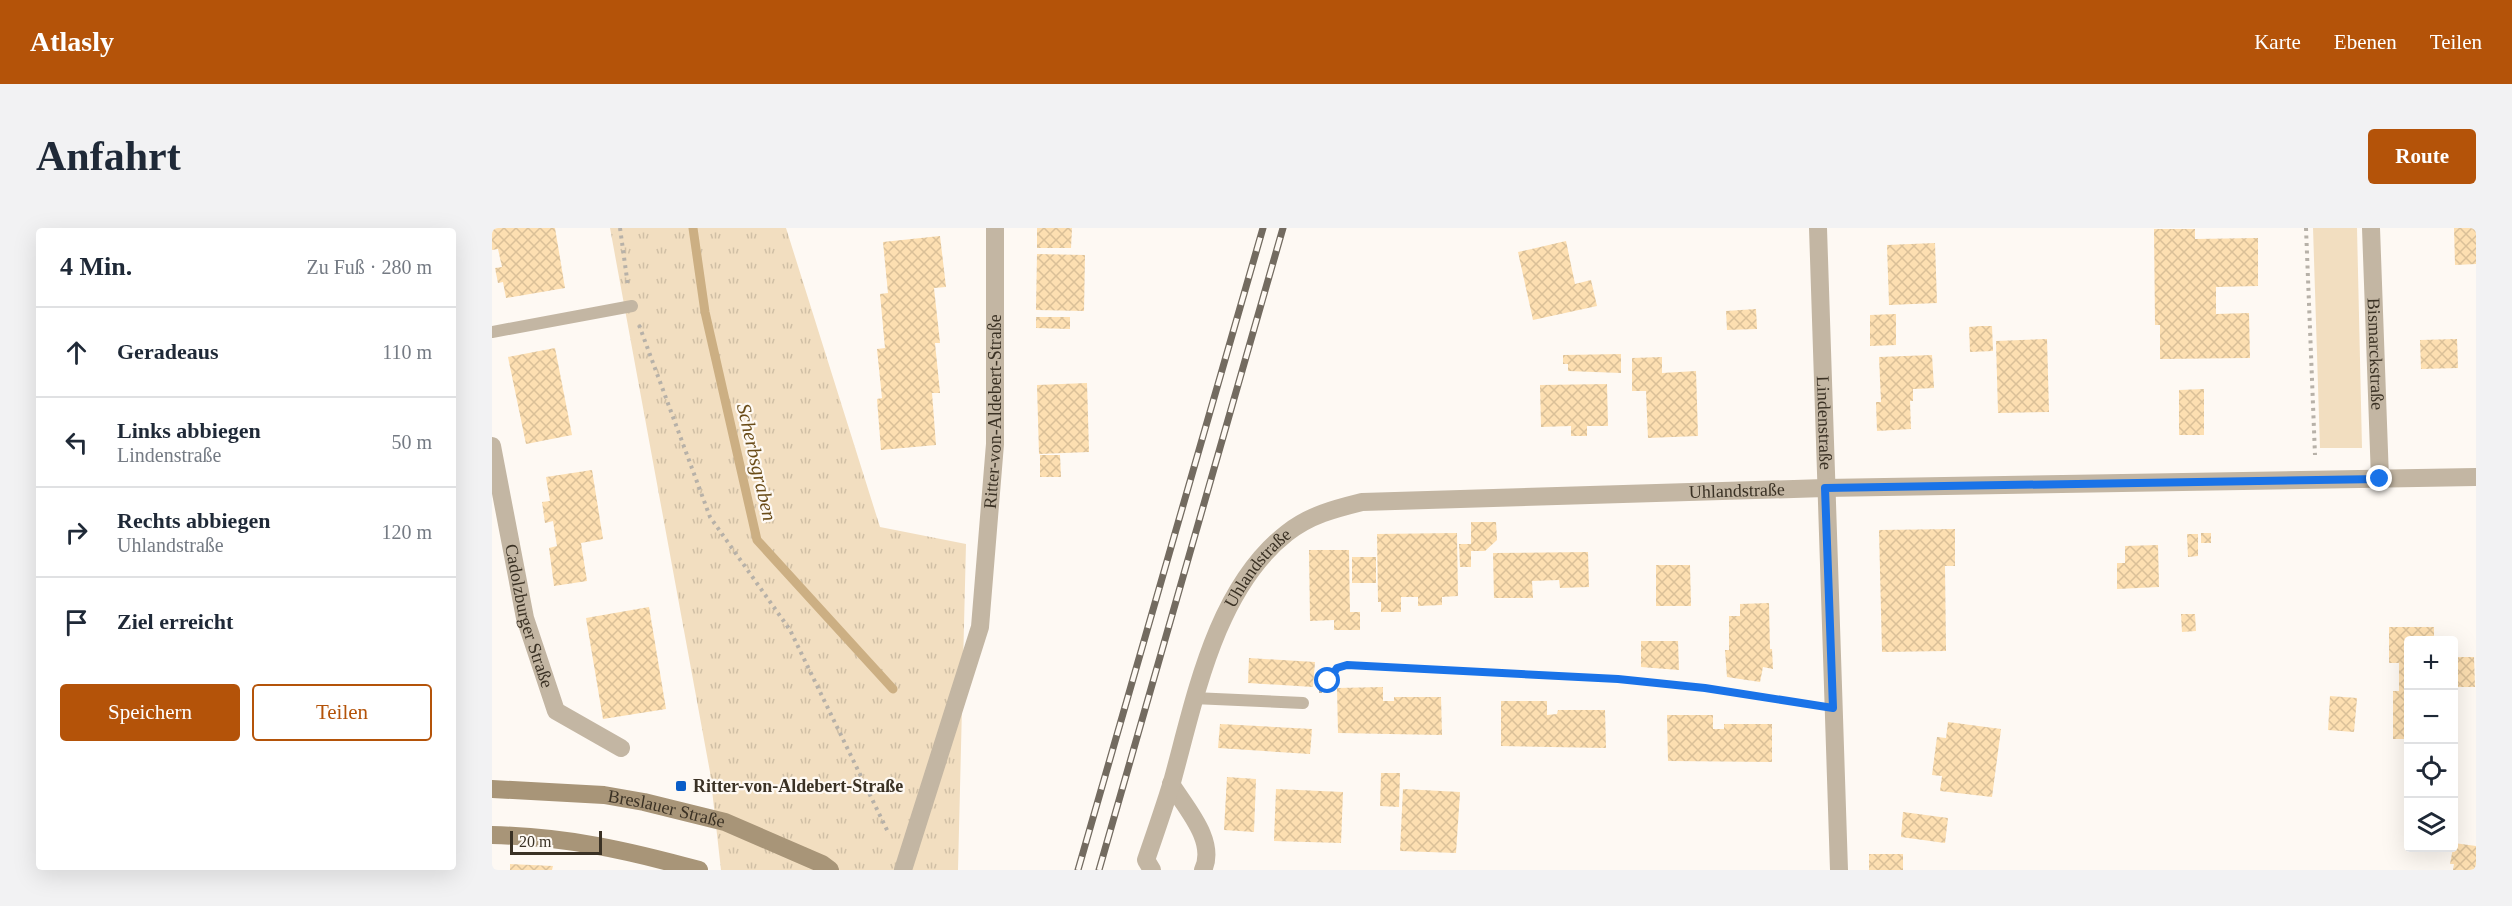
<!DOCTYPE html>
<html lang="de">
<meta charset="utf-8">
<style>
body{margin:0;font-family:Georgia,serif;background:#f2f2f3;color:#1f2937}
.controls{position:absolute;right:18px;bottom:18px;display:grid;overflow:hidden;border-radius:6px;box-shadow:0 6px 24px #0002}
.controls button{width:54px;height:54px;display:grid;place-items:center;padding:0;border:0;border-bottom:2px solid #e0e1e3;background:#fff;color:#1f2937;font:30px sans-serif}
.scale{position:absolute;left:18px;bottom:15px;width:92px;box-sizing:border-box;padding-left:6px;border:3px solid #3a3124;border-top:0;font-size:16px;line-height:21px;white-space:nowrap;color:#3a3124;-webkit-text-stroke:4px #fef9f3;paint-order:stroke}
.stop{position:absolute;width:18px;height:18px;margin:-14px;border:4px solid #1a73e8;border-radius:50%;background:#fff}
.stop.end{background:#1a73e8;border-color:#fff;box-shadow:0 2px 6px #0008}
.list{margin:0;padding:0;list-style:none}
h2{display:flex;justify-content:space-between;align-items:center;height:78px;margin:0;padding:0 24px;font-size:26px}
h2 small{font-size:20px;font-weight:400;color:#747a83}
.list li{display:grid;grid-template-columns:39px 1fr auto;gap:18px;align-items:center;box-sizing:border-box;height:90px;padding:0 24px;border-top:2px solid #e0e1e3}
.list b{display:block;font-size:22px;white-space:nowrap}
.list p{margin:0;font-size:20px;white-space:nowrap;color:#747a83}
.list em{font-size:20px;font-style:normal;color:#747a83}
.actions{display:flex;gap:12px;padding:18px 24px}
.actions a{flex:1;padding:14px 0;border:2px solid #b45309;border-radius:6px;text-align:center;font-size:21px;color:#b45309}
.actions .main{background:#b45309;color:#fff}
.icon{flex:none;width:33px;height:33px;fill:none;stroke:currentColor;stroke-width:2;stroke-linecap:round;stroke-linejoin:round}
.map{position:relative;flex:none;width:1984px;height:642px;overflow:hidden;border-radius:6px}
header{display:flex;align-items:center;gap:36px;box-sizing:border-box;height:84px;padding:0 30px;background:#b45309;color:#fff}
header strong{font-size:28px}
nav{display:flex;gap:33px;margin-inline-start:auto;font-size:21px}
.intro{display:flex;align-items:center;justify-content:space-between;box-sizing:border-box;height:144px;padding:0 36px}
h1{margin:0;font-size:42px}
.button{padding:15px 27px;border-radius:6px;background:#b45309;color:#fff;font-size:21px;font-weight:700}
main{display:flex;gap:36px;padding:0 36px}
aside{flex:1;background:#fff;border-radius:6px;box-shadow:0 6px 24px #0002}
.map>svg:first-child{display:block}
.grass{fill:url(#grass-tufts)}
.park{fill:#f2dec0}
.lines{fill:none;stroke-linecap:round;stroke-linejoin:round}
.stream{stroke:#ccaf83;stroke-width:9}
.building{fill:url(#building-cross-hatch)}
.path{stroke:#b7b1a8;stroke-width:4;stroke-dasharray:3 4.5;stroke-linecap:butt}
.service{stroke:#c3b6a3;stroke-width:12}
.minor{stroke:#c3b6a3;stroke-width:18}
.secondary{stroke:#a89578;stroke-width:18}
.rail-casing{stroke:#736b60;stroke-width:7}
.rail{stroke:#fef9f3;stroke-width:4.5;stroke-dasharray:14;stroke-linecap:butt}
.route{stroke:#1a73e8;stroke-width:8}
.poi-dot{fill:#0a5dc7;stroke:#fef9f3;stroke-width:2}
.labels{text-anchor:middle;stroke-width:4.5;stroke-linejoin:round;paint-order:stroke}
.street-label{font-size:18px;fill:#3a3124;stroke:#fef9f3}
.poi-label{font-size:18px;font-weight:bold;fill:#3a3124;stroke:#fef9f3;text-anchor:start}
.water-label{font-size:20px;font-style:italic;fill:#6a4c18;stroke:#fef9f3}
</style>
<header>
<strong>Atlasly</strong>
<nav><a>Karte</a><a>Ebenen</a><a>Teilen</a></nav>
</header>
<div class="intro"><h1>Anfahrt</h1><a class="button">Route</a></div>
<main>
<aside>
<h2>4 Min.<small>Zu Fuß · 280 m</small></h2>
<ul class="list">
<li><svg class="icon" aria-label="ahead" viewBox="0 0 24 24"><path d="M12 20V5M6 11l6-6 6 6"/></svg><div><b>Geradeaus</b></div><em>110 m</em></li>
<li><svg class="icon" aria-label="left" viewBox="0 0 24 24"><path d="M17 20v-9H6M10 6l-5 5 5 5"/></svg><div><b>Links abbiegen</b><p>Lindenstraße</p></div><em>50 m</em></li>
<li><svg class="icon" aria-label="right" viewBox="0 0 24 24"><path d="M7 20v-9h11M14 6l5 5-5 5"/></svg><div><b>Rechts abbiegen</b><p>Uhlandstraße</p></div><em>120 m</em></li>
<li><svg class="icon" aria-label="arrive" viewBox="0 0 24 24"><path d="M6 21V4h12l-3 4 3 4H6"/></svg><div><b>Ziel erreicht</b></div></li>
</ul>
<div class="actions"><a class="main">Speichern</a><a>Teilen</a></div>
</aside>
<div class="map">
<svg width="1984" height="642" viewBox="0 0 1984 642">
<defs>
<pattern id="grass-tufts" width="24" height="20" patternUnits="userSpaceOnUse" patternTransform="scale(1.5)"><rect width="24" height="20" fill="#f2dec0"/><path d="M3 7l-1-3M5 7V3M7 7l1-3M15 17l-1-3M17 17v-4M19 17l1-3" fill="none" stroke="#d0bfa5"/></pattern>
<pattern id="building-cross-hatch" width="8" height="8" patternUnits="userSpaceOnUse" patternTransform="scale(1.5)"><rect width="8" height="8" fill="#fddfb1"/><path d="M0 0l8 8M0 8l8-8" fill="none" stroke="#dac098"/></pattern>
</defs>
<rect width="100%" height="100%" fill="#fef9f3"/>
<polygon class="grass" points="118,0 294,0 388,299 474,316 466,642 229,642 218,544"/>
<polygon class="park" points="1821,0 1865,0 1870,220 1828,220"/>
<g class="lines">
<polyline class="stream" points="201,0 213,84 265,312 401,461"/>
</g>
<g class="building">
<polygon points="0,0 63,0 73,60 14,70 11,54 6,55 3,40 10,39 6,21 0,22"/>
<polygon points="545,0 580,0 579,20 545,20"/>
<polygon points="1962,0 1984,0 1984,36 1963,37"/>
<polygon points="1662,1 1703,1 1703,11 1766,10 1766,58 1724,59 1724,86 1757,85 1758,130 1668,131 1668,97 1663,97"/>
<polygon points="448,8 454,59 442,60 448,115 443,115 448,165 440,165 444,217 389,222 385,171 390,170 385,121 393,120 388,66 396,65 391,14"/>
<polygon points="1074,13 1083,56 1099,52 1105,78 1041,92 1026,24"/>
<polygon points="1443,15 1445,75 1397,77 1395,17"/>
<polygon points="545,26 593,27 592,83 544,82"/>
<polygon points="1264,81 1265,101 1235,102 1234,83"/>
<polygon points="1404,86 1404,117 1378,118 1378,87"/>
<polygon points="544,89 578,89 578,101 544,100"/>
<polygon points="1489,98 1500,98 1501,123 1478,124 1477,99"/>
<polygon points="1555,111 1557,184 1506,185 1504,113"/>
<polygon points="1965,111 1966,140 1929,141 1928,112"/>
<polygon points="63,120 80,207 34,216 16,129"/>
<polygon points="1129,126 1129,145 1076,143 1076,136 1071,136 1071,127"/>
<polygon points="1440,127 1442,160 1421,161 1421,173 1418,173 1419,201 1385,203 1384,174 1389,174 1387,129"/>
<polygon points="1170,129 1170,145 1204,143 1206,208 1156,210 1154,163 1140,163 1140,130"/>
<polygon points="595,155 597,224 547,226 545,157"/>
<polygon points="1115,156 1116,198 1095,198 1095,208 1079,208 1079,198 1049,199 1048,157"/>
<polygon points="1712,161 1712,207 1687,207 1687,162"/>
<polygon points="548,227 568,227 569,249 548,249"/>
<polygon points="100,242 111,311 89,315 95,353 62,358 57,320 65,318 61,293 53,295 50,274 58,273 54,249"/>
<polygon points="979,294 1004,294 1005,312 993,323 979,323 979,339 968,339 967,316 979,316"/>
<polygon points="1463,301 1463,338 1453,338 1454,423 1390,424 1387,302"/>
<polygon points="965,305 966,368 950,369 950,377 926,378 926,369 909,369 909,384 889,384 889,374 886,374 885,306"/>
<rect x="1709" y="305" width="10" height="10"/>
<polygon points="1695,306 1706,306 1706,328 1696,329"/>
<polygon points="1666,317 1667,359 1625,361 1625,335 1633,335 1633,318"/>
<polygon points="817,322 857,322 858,384 868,384 868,402 842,402 842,392 818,393"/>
<polygon points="1096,324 1097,359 1068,360 1067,352 1040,353 1041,370 1002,370 1001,325"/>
<rect x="860" y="329" width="24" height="26"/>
<polygon points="1164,337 1198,337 1199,378 1164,378"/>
<polygon points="1277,375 1278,421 1280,421 1281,441 1271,439 1268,454 1235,449 1233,422 1237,422 1237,388 1248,388 1248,376"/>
<polygon points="157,379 174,481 111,491 94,390"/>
<polygon points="1689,386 1703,386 1704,403 1690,404"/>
<polygon points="1897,399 1942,399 1942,412 1916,412 1916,511 1901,511 1901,463 1907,463 1907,435 1897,435"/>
<polygon points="1149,413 1186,413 1187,442 1149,439"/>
<polygon points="1962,429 1982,429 1983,459 1962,459"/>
<polygon points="757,430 823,434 821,459 756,455"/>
<polygon points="891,459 891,473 902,473 902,469 949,469 950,507 846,505 845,460"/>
<polygon points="1838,468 1865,470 1862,504 1836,502"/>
<polygon points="1009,473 1055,473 1055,487 1065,486 1066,482 1113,482 1114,520 1009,518"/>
<polygon points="1175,487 1221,487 1221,501 1232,501 1232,496 1280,496 1280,534 1176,533"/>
<polygon points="1456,494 1509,501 1500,569 1448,563 1450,548 1440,547 1445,509 1454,510"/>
<polygon points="728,496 820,501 818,526 726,520"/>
<polygon points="889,545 908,545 907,579 888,578"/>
<polygon points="735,549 764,551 762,604 732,602"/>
<polygon points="784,561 851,564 849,615 782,613"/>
<polygon points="911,561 968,564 964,625 908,623"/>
<polygon points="1411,584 1456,590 1453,615 1409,609"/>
<polygon points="1962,615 1984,618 1984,642 1961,642 1962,636 1958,636"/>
<rect x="1377" y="626" width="34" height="16"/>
<polygon points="18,636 61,638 60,642 18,642"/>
</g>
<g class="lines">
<g class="path">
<polyline points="128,0 136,58"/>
<polyline points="1814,0 1823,227"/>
<polyline points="147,97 218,289 298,402 396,604"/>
<polyline points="827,463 835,463 836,453 845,440 855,437 1126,451 1213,460 1318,477"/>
</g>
<g class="service">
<polyline points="0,104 140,78"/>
<polyline points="701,470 811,475"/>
</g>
<g class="minor">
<path id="s1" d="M1326,0L1347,642"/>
<path id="s2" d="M1879,0L1888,251"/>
<path id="s3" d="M0,218L33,390L64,483L129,520"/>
<path d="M679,556C693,579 725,613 711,642"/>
<path id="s4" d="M411,642L488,399L503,216V0"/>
<path id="s5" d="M660,642L654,632C663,606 672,580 680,554C703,471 723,361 795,305C818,287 842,281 870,274L1333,260L1984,249"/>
</g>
<g class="secondary">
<path id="s6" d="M0,561L112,567L152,574L233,594L330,636L338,642"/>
<path d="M0,607C76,609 134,622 207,642"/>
</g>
<defs>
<g id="rail">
<polyline points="586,642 771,0"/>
<polyline points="607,642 791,0"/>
</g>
</defs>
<use href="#rail" class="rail-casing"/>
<use href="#rail" class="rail"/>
</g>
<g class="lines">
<polyline class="route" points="836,453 845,440 855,437 1126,451 1213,460 1341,480 1333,260 1888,251"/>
</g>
<rect class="poi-dot" x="183" y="552" width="12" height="12" rx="3"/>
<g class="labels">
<g class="street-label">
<text dy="6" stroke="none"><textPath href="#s2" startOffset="126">Bismarckstraße</textPath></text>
<text dy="6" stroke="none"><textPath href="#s4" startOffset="471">Ritter-von-Aldebert-Straße</textPath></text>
<text dy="6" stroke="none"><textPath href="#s1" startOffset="195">Lindenstraße</textPath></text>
<text dy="6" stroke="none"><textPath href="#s5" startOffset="830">Uhlandstraße</textPath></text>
<text dy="6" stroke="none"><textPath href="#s5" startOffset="327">Uhlandstraße</textPath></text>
<text dy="6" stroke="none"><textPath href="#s3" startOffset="174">Cadolzburger Straße</textPath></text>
<text dy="6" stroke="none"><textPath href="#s6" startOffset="176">Breslauer Straße</textPath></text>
</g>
<g class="poi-label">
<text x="201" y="564">Ritter-von-Aldebert-Straße</text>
</g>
<g class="water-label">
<text transform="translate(265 234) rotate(77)" y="7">Scherbsgraben</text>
</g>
</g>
</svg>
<div class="controls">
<button>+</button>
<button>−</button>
<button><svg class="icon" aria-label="locate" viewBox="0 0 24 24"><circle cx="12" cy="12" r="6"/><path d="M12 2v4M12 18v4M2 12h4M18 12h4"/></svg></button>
<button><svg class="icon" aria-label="layers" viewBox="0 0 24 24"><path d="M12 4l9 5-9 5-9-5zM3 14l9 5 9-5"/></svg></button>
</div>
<div class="scale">20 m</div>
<div class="stop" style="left:836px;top:453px"></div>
<div class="stop end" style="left:1888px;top:251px"></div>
</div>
</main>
